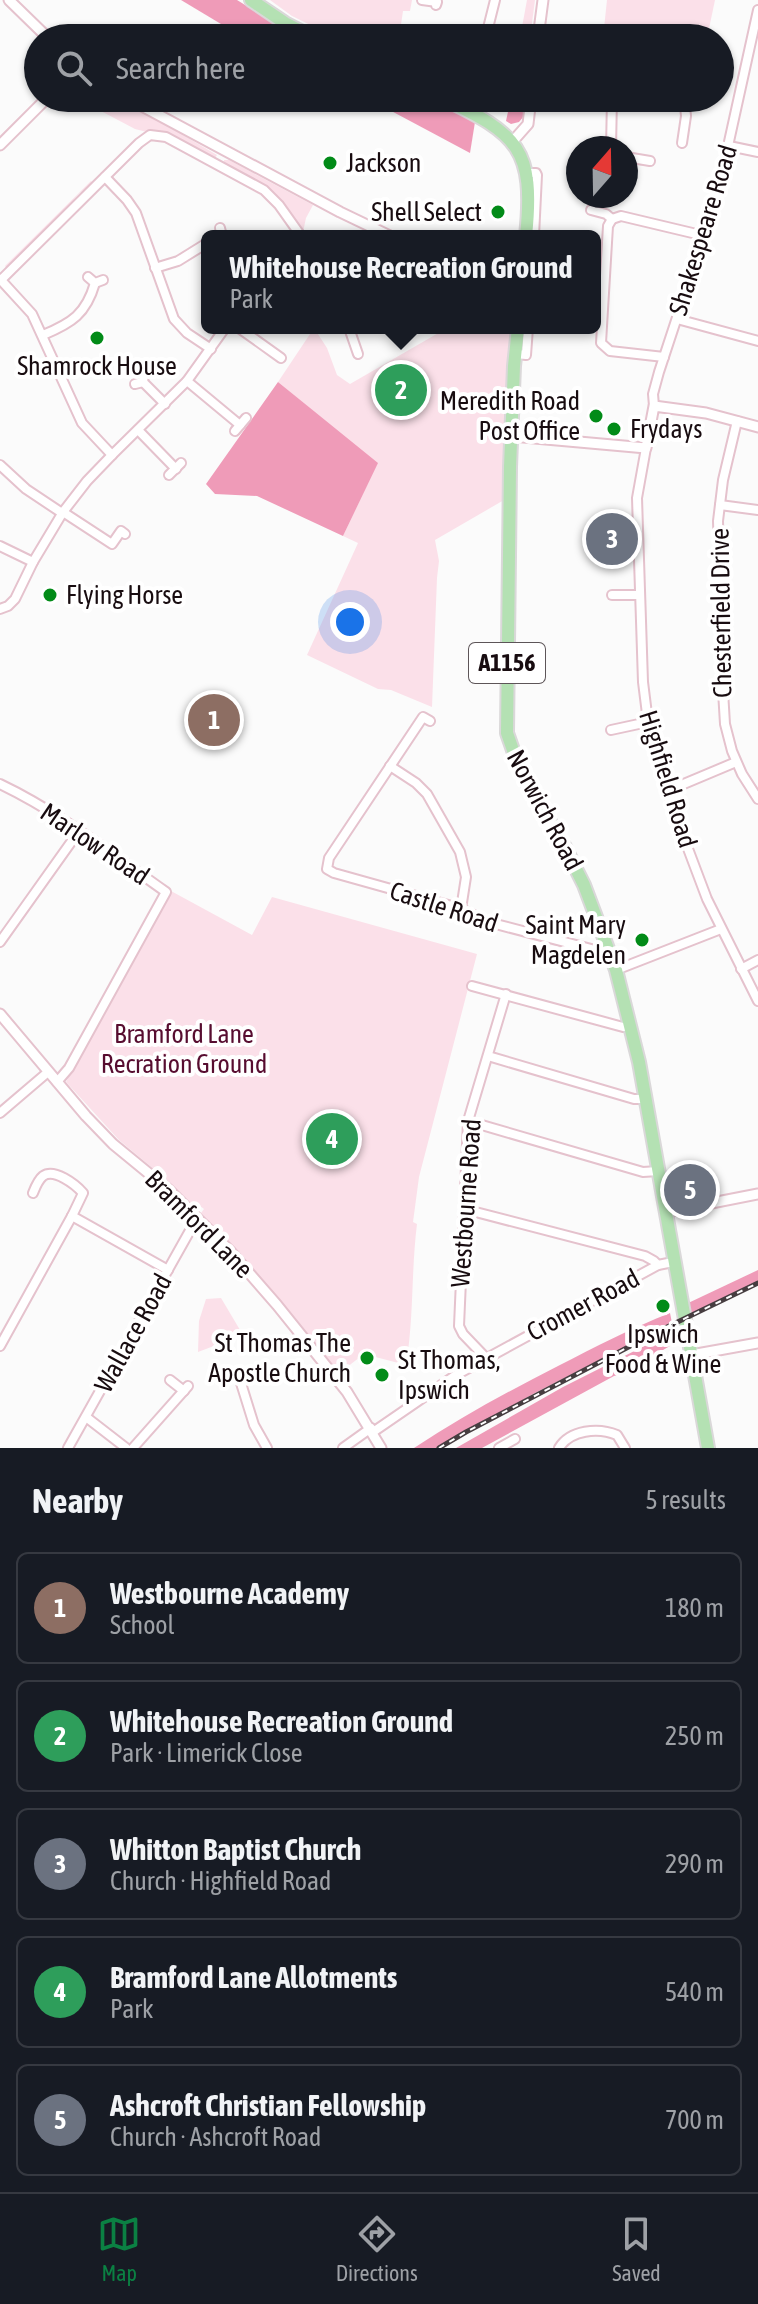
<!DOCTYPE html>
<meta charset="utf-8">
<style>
body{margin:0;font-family:"Asap Condensed",sans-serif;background:#242831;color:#f1f3f6}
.compass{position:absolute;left:566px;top:136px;width:72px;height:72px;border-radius:50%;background:#171b24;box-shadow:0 2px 6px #0004;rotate:20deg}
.you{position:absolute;left:350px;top:622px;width:28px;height:28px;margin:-20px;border:6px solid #fff;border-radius:50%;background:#1a73e8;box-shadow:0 0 0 12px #1a73e833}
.badge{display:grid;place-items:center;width:52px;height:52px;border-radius:50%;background:#0b8043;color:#fff;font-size:26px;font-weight:700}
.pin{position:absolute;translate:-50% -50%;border:4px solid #fff;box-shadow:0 2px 8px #0006}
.popup{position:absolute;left:201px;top:230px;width:400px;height:104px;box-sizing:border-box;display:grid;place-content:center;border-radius:12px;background:#171b24;filter:drop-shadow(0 2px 6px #0005);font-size:26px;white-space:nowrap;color:#9ea1a6}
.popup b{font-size:30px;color:#f1f3f6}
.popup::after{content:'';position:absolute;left:50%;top:100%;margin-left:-16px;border:16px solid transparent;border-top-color:#171b24}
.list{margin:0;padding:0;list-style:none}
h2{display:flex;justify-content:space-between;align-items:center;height:104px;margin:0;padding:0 32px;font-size:34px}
h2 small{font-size:26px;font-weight:400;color:#9ea1a6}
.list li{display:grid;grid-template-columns:52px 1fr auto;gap:24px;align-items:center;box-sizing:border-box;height:112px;margin:0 16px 16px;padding:0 16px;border:2px solid #363941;border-radius:12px}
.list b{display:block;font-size:30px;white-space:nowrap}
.list p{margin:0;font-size:26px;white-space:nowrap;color:#9ea1a6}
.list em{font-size:26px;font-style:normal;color:#9ea1a6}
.icon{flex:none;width:44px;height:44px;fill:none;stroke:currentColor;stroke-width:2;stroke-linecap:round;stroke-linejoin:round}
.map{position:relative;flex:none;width:758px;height:1448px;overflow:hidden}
.search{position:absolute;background:#171b24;box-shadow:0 2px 6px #0004;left:24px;right:24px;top:24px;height:88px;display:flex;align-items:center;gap:20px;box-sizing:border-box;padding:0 28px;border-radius:44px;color:#9ea1a6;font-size:30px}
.sheet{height:744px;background:#171b24}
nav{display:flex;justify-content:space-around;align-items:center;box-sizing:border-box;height:112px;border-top:2px solid #363941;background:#171b24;font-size:22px;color:#9ea1a6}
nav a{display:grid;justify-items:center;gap:4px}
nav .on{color:#0b8043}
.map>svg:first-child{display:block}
.green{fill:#fbe0e9}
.forest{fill:#ef9bb8}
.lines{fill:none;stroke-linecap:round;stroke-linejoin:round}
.minor-casing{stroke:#e5c2cd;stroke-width:12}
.tertiary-casing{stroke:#e5c2cd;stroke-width:13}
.primary-casing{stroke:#dad8d9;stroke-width:16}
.minor{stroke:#fff;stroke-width:8}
.tertiary{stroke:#fff;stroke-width:9}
.primary{stroke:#b4e1b3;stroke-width:12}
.rail-casing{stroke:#463d40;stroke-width:5}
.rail{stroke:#fff;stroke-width:2;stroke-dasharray:6;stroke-linecap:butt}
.poi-dot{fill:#028b18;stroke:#fff;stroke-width:3}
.labels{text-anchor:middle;stroke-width:8;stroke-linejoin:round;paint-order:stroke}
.shield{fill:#fff;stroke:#5d5558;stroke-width:2}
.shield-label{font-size:24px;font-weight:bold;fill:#180c10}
.poi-label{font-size:26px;fill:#180c10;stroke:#fff;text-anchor:start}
.street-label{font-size:26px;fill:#180c10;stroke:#fff}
.park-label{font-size:26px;fill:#570d30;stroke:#fff}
</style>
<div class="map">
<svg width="758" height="1448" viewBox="0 0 758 1448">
<rect width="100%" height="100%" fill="#fbfbfb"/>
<g class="green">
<polygon points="270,0 412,0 410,11 403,11 399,38 337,38 292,16"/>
<polygon points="527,0 535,0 530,38 520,38"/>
<polygon points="607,0 715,0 707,38 603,38"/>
<polygon points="80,98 120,98 184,132 185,135 183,135 217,155 215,158 209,157 174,139 175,136 162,131 147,132 135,129 80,100"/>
<polygon points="224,160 229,160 313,205 306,218 303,232 269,189 224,164"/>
<path d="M91,181L94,184C77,190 66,211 54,224C49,230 44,231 39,236C28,247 19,259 8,270L5,266Z"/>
<polygon points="314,328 327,348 337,375 350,384 447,328 518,328 511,496 435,540 439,561 437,578 432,707 391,690 378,689 307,655 358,543 343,536 377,464 278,382"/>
<path d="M171,891L252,935L272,897L477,954L419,1177L413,1222L417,1224C411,1272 414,1318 406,1365L364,1354L338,1374L280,1302L201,1213L204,1209L200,1206L198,1210L168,1181L119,1140L66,1082Z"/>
<polygon points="221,1298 243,1335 198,1352 199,1321 206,1299"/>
</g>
<g class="forest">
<polygon points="181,0 237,0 298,38 248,38 221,24"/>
<polygon points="367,98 428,98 475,122 470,153"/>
<polygon points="511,98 526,98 524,116 519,122 511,124 506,121"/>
<polygon points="278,382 378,463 343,536 257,496 215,494 206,484"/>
<polygon points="758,1270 758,1283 687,1316 684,1305"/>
<path d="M670,1313L672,1323L533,1394L440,1448H414C461,1417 509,1391 558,1366C595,1347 632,1328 670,1313Z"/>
<polygon points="674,1331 675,1343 622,1374 614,1376 482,1448 456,1448 563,1387"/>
</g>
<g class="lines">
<defs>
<g id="minor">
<polyline points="422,0 437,2 436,5"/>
<polyline points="486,36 495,0"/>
<polyline points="661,98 677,101 685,107 686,116 682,143"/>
<polyline points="729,146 758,152"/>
<polyline points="611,148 612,98"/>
<polyline points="626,157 650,161"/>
<polyline points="526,173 536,173 537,175 534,236"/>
<polyline points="105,177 127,200 136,213 174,319 187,333 211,349"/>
<polyline points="591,210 606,214 612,219"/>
<polyline points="612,219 608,226 601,343 610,351 664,357"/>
<polyline points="612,219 621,216 705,236"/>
<polyline points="220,228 222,236"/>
<polyline points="155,268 178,261 207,243"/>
<polyline points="88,277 95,283 103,280"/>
<polyline points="0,279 32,314 82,423 112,455"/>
<polyline points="1,280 139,143 150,135 166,137 264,190 279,205 301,236"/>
<polyline points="677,319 758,341"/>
<polyline points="239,328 281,358"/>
<polyline points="349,328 358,354"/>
<path d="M43,335C72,323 86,314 95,283"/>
<polyline points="516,354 526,355 528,328"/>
<polyline points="187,381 240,425"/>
<polyline points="143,382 165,404"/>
<polyline points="135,384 143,382 144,374"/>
<polyline points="654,406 653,394 659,372 717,196 758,10"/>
<polyline points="737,421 723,480 718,521 723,691 725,724 732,751 742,774 758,799"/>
<polyline points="138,430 176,469"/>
<polyline points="235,431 246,418"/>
<polyline points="646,448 637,498 643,682 648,722 673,809 707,899 758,1001"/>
<polyline points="0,465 26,489 62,513"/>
<polyline points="169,475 181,463"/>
<polyline points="720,505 758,510"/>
<polyline points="63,512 112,544 121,531 125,534"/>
<polyline points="0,546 33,562"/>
<polyline points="612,595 639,595"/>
<polyline points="0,609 8,606 15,599 33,562 63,512 87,481 112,455 187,381 225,328"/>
<polyline points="430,721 423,717 329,858 327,869 334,873 459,908 488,922 599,951 609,949"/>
<polyline points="611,730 648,722"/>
<polyline points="390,766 416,783 427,794 460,852 466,877 461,909"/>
<path d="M0,784C59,812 112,854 166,892L69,1068L57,1082"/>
<polyline points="667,791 736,762"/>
<polyline points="0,942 79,831"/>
<polyline points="741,969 758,960"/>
<polyline points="616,970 721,929"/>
<polyline points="472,986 623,1027 631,1026"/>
<polyline points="488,1056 634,1099 646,1099"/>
<polyline points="0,1113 48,1072"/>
<polyline points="468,1121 643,1172 658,1171"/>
<polyline points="464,1209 645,1256 654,1261 658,1265"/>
<polyline points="72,1216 168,1270"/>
<path d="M0,1346L72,1216L83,1193C75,1184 54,1168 43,1176C38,1180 35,1188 33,1193"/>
<polyline points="486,1358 463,1334 459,1326 468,1121 506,994"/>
<polyline points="170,1380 184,1391"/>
<polyline points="240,1380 254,1425 267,1448"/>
<polyline points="86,1417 126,1448"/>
<polyline points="373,1432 456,1375 658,1265 673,1262"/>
<polyline points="68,1448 197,1218"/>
<polyline points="133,1448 188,1386"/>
<polyline points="343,1448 371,1428"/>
<polyline points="499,1448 515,1439"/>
<path d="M559,1448C570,1430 598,1427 617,1435L625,1448"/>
</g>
<g id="tertiary">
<polyline points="9,0 48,38"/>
<polyline points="538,38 543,0"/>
<polyline points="127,98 340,212 390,236"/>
<polyline points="513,141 528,124 531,98"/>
<polyline points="0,145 47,98"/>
<polyline points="512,436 646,448 654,406 706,413 758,427"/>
<polyline points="0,1014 86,1116 113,1144 169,1190 230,1251 277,1305 347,1392 381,1448"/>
<polyline points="666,1212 758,1194"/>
<polyline points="691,1355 758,1343"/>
</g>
<g id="primary">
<polyline points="251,0 285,23 314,38"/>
<path d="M442,98C518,134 535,149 526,236"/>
<polyline points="518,328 514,366 510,467 507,733 521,773 565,847 584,885 616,970 639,1062 708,1448"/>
</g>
</defs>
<use href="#minor" class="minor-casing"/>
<use href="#tertiary" class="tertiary-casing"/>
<use href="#primary" class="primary-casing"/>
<use href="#minor" class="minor"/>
<use href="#tertiary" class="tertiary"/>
<use href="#primary" class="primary"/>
<defs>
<polyline id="rail" points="439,1448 466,1432 661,1330 758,1283"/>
</defs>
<use href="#rail" class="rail-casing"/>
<use href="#rail" class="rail"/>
</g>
<g class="poi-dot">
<circle cx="330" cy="163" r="8"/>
<circle cx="498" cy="212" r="8"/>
<circle cx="97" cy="338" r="8"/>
<circle cx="596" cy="416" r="8"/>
<circle cx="614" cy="429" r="8"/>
<circle cx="50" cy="595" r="8"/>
<circle cx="642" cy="940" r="8"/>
<circle cx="663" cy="1306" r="8"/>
<circle cx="367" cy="1358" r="8"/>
<circle cx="382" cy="1375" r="8"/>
</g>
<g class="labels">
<rect class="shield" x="469" y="643" width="76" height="40" rx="6"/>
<g class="shield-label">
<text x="507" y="671">A1156</text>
</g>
<g class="poi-label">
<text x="346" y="172">Jackson</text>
<text x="482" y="221" text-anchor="end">Shell Select</text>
<text x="97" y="375" text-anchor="middle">Shamrock House</text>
<text x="580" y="410" text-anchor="end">Meredith Road<tspan x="580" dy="30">Post Office</tspan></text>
<text x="630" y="438">Frydays</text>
<text x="66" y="604">Flying Horse</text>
<text x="626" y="934" text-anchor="end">Saint Mary<tspan x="626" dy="30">Magdelen</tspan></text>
<text x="663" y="1343" text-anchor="middle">Ipswich<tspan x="663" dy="30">Food &amp; Wine</tspan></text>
<text x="351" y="1352" text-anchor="end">St Thomas The<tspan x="351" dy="30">Apostle Church</tspan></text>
<text x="398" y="1369">St Thomas,<tspan x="398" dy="30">Ipswich</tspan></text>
</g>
<g class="street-label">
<text transform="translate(703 230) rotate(-73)" y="9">Shakespeare Road</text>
<text transform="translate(721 613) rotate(-91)" y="9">Chesterfield Drive</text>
<text transform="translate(668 779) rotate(73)" y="9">Highfield Road</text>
<text transform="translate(545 810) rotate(62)" y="9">Norwich Road</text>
<text transform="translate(95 844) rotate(34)" y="9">Marlow Road</text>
<text transform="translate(444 907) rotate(18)" y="9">Castle Road</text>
<text transform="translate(466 1203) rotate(-86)" y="9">Westbourne Road</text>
<text transform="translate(199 1224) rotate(45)" y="9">Bramford Lane</text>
<text transform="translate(583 1305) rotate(-28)" y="9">Cromer Road</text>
<text transform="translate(133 1333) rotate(-61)" y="9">Wallace Road</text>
</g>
<g class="park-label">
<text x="184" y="1043">Bramford Lane<tspan x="184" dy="30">Recration Ground</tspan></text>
</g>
</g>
</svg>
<svg class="compass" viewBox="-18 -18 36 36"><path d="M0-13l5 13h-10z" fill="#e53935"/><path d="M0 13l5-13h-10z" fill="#9ea1a6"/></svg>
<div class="you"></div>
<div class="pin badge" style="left:214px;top:720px;background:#8d6e63">1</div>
<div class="pin badge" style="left:401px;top:390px;background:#2e9e5b">2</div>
<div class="popup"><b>Whitehouse Recreation Ground</b>Park</div>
<div class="pin badge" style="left:612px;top:539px;background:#6b7280">3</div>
<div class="pin badge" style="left:332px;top:1139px;background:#2e9e5b">4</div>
<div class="pin badge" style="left:690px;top:1190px;background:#6b7280">5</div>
<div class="search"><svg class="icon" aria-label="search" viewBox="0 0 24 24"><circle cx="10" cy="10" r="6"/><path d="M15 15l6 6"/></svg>Search here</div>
</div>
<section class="sheet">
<h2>Nearby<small>5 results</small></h2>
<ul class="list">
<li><span class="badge" style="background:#8d6e63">1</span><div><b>Westbourne Academy</b><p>School</p></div><em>180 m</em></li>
<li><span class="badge" style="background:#2e9e5b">2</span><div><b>Whitehouse Recreation Ground</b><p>Park · Limerick Close</p></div><em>250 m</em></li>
<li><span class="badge" style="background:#6b7280">3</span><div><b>Whitton Baptist Church</b><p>Church · Highfield Road</p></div><em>290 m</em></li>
<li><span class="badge" style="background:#2e9e5b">4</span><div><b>Bramford Lane Allotments</b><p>Park</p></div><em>540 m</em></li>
<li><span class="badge" style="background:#6b7280">5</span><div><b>Ashcroft Christian Fellowship</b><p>Church · Ashcroft Road</p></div><em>700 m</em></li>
</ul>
</section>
<nav>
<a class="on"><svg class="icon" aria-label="map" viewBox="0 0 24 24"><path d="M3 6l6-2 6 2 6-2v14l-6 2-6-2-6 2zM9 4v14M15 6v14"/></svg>Map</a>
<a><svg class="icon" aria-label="directions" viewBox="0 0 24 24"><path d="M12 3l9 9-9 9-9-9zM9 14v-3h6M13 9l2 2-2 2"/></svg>Directions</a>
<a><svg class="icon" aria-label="saved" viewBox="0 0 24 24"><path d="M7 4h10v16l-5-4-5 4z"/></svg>Saved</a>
</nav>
